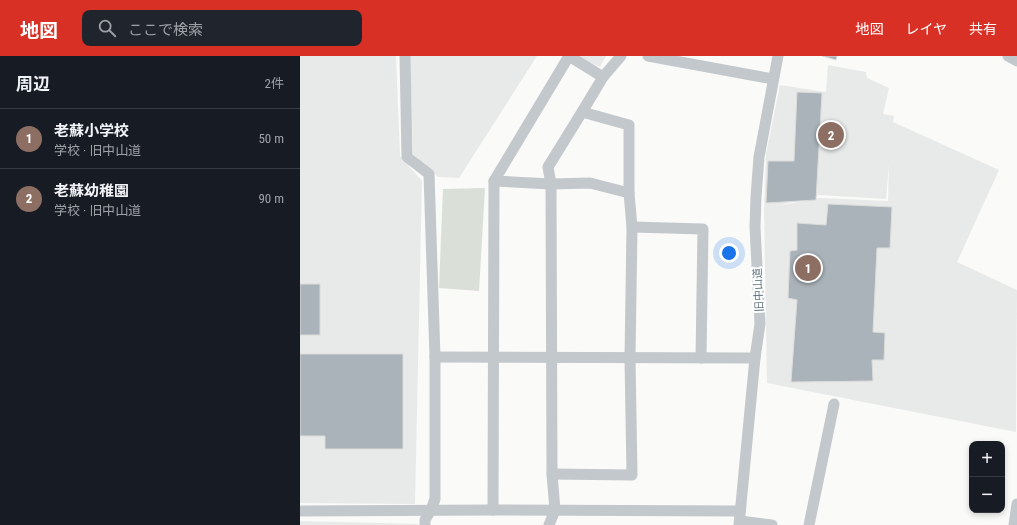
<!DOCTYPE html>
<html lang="ja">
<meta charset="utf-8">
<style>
body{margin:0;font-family:"Roboto Condensed","Noto Sans JP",sans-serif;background:#20242c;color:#f1f3f6}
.controls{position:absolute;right:12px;bottom:12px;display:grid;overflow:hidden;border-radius:8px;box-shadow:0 2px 6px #0003}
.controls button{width:36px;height:36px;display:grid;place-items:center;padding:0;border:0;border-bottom:1px solid #363941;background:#171b24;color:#f1f3f6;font:20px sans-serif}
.you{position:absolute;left:429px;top:197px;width:14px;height:14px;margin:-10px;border:3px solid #fff;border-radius:50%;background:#1a73e8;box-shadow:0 0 0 6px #1a73e833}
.badge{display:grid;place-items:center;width:26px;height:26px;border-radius:50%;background:#d93025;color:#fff;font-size:13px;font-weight:700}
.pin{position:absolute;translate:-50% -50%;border:2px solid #fff;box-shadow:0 1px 4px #0006}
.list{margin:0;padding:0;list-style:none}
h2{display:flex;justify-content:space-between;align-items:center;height:52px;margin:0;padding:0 16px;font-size:17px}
h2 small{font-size:13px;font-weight:400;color:#9ea1a6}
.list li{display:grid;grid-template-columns:26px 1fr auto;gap:12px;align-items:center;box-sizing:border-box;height:60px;padding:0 16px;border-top:1px solid #363941}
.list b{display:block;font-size:15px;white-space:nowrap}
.list p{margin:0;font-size:13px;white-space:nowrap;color:#9ea1a6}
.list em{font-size:13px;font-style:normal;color:#9ea1a6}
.icon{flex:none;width:22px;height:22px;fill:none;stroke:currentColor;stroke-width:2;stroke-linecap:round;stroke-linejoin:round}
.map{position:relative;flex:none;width:717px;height:469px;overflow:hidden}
header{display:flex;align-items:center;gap:24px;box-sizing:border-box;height:56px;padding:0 20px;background:#d93025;color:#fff}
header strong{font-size:19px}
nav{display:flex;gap:22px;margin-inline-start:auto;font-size:14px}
.search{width:280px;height:36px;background:#20242c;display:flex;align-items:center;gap:10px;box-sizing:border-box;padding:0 14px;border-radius:8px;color:#9ea1a6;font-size:15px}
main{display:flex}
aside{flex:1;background:#171b24}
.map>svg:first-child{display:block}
.built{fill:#e8e9e9;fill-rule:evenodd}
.green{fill:#dadfd7}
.building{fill:#aab3b9;stroke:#dcdcda}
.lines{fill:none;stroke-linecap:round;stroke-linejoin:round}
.minor{stroke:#c3c8cc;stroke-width:11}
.labels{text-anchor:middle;stroke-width:4;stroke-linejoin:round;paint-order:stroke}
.street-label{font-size:11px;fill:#657683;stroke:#fff}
</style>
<header>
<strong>地図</strong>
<div class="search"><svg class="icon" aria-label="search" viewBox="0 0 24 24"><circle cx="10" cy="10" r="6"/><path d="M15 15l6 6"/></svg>ここで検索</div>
<nav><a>地図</a><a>レイヤ</a><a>共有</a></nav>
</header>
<main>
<aside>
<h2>周辺<small>2件</small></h2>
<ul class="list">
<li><span class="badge" style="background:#8d6e63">1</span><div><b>老蘇小学校</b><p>学校 · 旧中山道</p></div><em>50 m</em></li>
<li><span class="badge" style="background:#8d6e63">2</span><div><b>老蘇幼稚園</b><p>学校 · 旧中山道</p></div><em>90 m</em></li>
</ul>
</aside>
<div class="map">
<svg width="717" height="469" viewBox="0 0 717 469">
<rect width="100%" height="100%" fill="#fafaf8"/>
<g class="built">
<polygon points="0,0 96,0 100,100 122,125 115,448 0,447"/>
<polygon points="110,0 237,0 159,122 138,121 113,98"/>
<polygon points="275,0 306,0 300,11"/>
<path d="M528,9L566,16L567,22L589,32L583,58L594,60L593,66L699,114L657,206L717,234L716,376L467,327L464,153L466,98L480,29L526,36ZM589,108L588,145L520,142L476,150L519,139L586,143Z"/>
<polygon points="0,465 118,468 118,469 0,469"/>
</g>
<polygon class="green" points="185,132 179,235 139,232 143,133"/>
<g class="building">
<polygon points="522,0 537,0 536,4"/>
<polygon points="497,36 522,37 516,144 466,147 468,105 494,105"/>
<polygon points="528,148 592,151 590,192 577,192 573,276 585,277 584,304 572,304 573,325 491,326 497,244 488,242 490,195 497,194 497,167 526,169"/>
<rect x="0" y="228" width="20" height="51"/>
<polygon points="0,298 103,298 103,393 25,393 25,380 0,380"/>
</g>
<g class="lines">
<g class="minor">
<polyline points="105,0 107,101 129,118 135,301 135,443 131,454 125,464 125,469"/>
<polyline points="348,0 473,23"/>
<polyline points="708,0 717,5"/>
<polyline points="303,21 269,0 194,125 251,128 290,127 329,137"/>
<polyline points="332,171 403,173 401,302"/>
<polyline points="135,301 455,302"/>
<polyline points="252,418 332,419 330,302 332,171 329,137 329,69 282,56"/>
<polyline points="193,454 194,125"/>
<polyline points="0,455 193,454 440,455"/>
<polyline points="440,465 472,469"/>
<polyline points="249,469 255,454 252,418 251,128 248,111 282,56 303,21 321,0"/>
<polyline points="439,469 455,302 460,268 455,171 456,141 459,101 478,0"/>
<polyline points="509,469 534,348"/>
<polyline points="714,469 717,448"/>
</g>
</g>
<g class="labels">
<g class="street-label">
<text transform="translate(458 234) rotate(-93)" y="4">旧中山道</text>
</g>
</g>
</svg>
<div class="controls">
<button>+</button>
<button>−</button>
</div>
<div class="you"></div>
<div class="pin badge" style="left:508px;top:212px;background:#8d6e63">1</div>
<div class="pin badge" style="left:531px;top:79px;background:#8d6e63">2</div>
</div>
</main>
